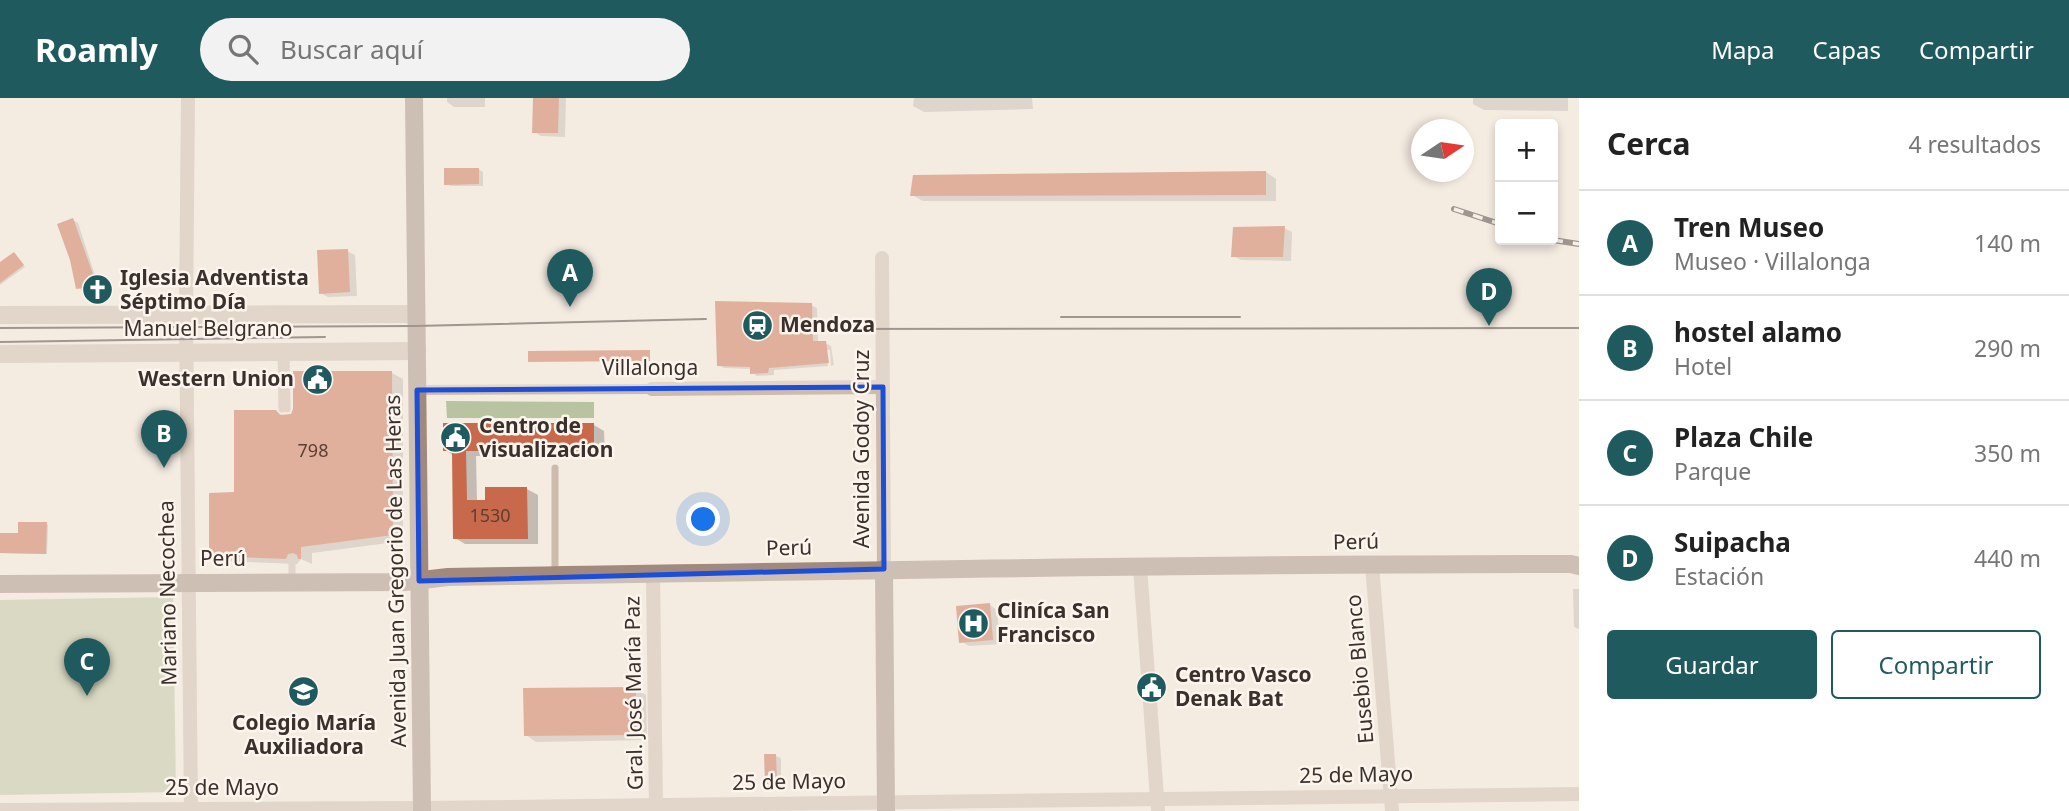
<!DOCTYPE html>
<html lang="es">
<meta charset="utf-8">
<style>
body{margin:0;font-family:"Noto Sans",sans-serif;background:#f2f2f2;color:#222}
.controls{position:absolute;right:21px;top:21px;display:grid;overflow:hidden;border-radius:7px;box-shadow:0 4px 10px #0003}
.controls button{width:63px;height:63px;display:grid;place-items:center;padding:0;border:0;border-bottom:2px solid #e0e0e0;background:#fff;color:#222;font:35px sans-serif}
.compass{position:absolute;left:1411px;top:21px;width:63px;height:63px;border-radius:50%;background:#fff;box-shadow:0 4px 10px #0003;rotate:77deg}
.you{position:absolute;left:704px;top:422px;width:24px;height:24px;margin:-18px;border:5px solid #fff;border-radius:50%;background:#1a73e8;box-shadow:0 0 0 10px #1a73e833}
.badge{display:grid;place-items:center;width:46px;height:46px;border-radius:50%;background:#1f5a5e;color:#fff;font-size:23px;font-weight:700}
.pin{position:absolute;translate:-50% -58px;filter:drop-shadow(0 2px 4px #0008)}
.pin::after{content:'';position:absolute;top:37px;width:24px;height:21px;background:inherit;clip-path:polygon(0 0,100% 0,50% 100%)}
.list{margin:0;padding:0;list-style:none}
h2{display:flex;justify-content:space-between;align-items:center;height:91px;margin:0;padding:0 28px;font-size:30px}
h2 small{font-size:23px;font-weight:400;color:#767676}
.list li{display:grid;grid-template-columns:46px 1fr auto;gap:21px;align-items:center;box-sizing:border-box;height:105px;padding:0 28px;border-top:2px solid #e0e0e0}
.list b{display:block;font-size:26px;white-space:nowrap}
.list p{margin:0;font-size:23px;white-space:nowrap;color:#767676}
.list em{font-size:23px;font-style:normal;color:#767676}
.actions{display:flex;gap:14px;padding:21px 28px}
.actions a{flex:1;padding:16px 0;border:2px solid #1f5a5e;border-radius:7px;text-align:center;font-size:24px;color:#1f5a5e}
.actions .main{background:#1f5a5e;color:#fff}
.icon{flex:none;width:38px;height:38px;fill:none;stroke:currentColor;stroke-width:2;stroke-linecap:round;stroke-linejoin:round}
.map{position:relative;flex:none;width:1579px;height:713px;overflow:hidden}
header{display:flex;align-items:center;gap:42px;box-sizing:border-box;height:98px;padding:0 35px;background:#1f5a5e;color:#fff}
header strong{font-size:33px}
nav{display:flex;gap:38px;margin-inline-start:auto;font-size:24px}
.search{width:490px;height:63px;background:#f2f2f2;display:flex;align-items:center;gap:18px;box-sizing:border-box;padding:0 24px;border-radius:38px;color:#767676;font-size:26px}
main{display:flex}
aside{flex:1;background:#fff}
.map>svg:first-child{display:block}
.green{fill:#b8c4a0}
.shadow{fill:#0003}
.building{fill:#c8694b}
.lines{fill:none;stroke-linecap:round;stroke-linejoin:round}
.service{stroke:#cdbbac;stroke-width:7}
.pedestrian{stroke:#cdbbac;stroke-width:10}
.minor{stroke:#cdbbac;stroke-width:14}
.tertiary{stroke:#cdbbac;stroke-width:18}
.secondary{stroke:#a18a7d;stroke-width:18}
.tram{stroke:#3b302b;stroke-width:2}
.rail-casing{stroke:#3b302b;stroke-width:6}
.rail{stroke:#fbf5ee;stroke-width:3.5;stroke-dasharray:10;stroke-linecap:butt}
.marked{fill:none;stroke:#1d4ed8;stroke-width:5;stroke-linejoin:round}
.labels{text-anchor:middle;stroke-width:5;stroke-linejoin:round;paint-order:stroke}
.number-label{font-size:18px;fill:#5e3e33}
.poi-label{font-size:21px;font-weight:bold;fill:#3b302b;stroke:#fbf5ee;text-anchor:start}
.street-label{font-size:21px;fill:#3b302b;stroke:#fbf5ee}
</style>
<header>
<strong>Roamly</strong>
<div class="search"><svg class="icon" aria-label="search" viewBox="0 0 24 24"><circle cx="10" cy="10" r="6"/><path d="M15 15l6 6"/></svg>Buscar aquí</div>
<nav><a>Mapa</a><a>Capas</a><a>Compartir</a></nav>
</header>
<main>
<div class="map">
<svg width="1579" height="713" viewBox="0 0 1579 713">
<rect width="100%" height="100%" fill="#f4ebe1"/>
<g class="green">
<polygon points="446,303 594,304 594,320 447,320"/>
<polygon points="173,499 176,694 0,697 0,502"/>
</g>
<g class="shadow">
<polygon points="447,0 485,0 485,9 454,9 447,4"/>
<polygon points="535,0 566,0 565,39 541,38 534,34"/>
<polygon points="914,0 1032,0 1033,11 924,14 913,8"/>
<polygon points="1473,0 1568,0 1568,13 1484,12 1473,6"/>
<polygon points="478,71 483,74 483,88 451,88 446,86"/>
<polygon points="1266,74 1276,81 1276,103 923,103 912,97"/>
<polygon points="73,122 78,125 99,190 83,193 78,190"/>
<polygon points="1284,130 1292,134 1291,163 1241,162 1233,158"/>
<polygon points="347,153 355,157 357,198 328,199 320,195"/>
<polygon points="14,156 25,169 0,187 0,166"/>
<polygon points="811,207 817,210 818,245 825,245 831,248 834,267 831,268 830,252 826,252 828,268 774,272 774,277 757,278 752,275 751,271 724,270 719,267"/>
<polygon points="392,275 403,281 403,443 312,455 312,466 301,461 297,466 222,463 211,457 236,396 275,313 284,318 292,318"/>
<polygon points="594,327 604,333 605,358 476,358 477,404 487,404 527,391 538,397 538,446 465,446 455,440 453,357 445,352"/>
<polygon points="46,426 48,427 47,456 0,455 0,437 19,437"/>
<polygon points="1573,491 1579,491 1579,531 1574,529"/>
<polygon points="990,507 997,512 1000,546 969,548 961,543"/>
<polygon points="635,591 646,597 647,642 536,644 526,637"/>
<polygon points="776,658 781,660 781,688 771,688 766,685"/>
</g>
<g class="building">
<polygon points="533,0 559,0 558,35 532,35"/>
<polygon points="444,70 479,70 479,86 444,87"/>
<polygon points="1266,73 1266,97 910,98 913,77"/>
<polygon points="73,120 94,179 95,188 76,191 70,162 57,126"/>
<polygon points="1285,128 1283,159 1231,159 1233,129"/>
<polygon points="348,151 350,194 319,196 317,152"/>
<polygon points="14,154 24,167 0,185 0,164"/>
<polygon points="715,203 812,205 813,243 826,243 829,265 769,270 768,275 750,276 750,269 717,268"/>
<polygon points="650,252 650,263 528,264 528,253"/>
<polygon points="293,273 392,273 393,437 301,449 301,461 298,461 297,457 293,455 288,456 286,461 209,458 209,395 234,394 234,312 276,312 280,317 291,316 293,311"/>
<polygon points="443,325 594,325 594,353 466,353 467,402 485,402 485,389 527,389 528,441 453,441 452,353 443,353"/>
<polygon points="18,424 47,424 46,456 0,455 0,435 18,435"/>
<polygon points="990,505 993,542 959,545 956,508"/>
<polygon points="636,589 636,637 524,638 523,590"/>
<polygon points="764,656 776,656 777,686 765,686"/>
</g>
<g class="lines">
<g class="service">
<polyline points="281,254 282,311"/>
<polyline points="286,256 287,311"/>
<polyline points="292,461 292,483"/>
<polyline points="555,477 555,370"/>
</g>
<polyline class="pedestrian" points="417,292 652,291"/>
<g class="minor">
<polyline points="188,0 186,216 191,713"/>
<polyline points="882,160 884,471"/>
<polyline points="652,291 883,289"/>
<polyline points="1372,467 1392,713"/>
<polyline points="1140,469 1158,713"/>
<polyline points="653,476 656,713"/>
<polyline points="0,712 422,710 1579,696"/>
</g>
<g class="tertiary">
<polyline points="0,217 416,216"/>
<polyline points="0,256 417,253"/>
</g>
<g class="secondary">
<polyline points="414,0 422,713"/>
<polyline points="884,471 886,713"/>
<path d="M0,486L405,484L448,479C822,473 1197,466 1571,466L1579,468"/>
</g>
<g class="tram">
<polyline points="1061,219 1240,219"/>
<polyline points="0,230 416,228 706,221"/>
<polyline points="803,231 1579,230"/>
<polyline points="0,244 325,239"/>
</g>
<defs>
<g id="rail">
<polyline points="1454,111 1500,126"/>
<polyline points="1553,142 1579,146"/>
</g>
</defs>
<use href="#rail" class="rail-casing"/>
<use href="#rail" class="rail"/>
</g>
<path d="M0 0H1579V713H0ZM883,289L884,471L419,483L417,292Z" fill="#f4ebe1" fill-opacity=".55" fill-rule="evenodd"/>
<path class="marked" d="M883,289L884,471L419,483L417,292Z"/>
<defs>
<symbol id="church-disc" viewBox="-11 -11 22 22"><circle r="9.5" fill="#1f5a5e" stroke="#fbf5ee"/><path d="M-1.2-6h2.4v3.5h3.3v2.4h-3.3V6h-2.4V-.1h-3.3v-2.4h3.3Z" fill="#fff"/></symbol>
<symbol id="station-disc" viewBox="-11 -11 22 22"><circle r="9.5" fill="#1f5a5e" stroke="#fbf5ee"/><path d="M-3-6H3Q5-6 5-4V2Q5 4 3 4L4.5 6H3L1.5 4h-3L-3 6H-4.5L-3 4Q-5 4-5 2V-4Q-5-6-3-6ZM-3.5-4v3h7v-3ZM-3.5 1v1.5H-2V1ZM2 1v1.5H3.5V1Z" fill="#fff"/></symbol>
<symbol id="civic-disc" viewBox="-11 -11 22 22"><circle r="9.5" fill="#1f5a5e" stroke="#fbf5ee"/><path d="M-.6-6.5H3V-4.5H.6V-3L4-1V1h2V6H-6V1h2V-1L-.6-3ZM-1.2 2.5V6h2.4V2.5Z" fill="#fff"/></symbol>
<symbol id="hospital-disc" viewBox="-11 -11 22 22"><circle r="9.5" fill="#1f5a5e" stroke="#fbf5ee"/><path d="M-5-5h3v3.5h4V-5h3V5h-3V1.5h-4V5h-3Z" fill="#fff"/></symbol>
<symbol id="school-disc" viewBox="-11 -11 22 22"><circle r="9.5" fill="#1f5a5e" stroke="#fbf5ee"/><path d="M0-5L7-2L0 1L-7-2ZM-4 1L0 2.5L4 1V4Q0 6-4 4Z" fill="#fff"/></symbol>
</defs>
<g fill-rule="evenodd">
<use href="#church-disc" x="80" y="174" width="35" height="35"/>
<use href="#station-disc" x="740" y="210" width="35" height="35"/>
<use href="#civic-disc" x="300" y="264" width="35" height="35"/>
<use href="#civic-disc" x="438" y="322" width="35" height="35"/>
<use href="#hospital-disc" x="956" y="508" width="35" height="35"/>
<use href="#civic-disc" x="1134" y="572" width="35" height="35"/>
<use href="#school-disc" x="286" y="576" width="35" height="35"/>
</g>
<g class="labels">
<g class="number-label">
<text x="313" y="359">798</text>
<text x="490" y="424">1530</text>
</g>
<g class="poi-label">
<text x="120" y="187">Iglesia Adventista<tspan x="120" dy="24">Séptimo Día</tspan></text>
<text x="780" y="234">Mendoza</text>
<text x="294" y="288" text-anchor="end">Western Union</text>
<text x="479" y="335">Centro de<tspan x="479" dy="24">visualizacion</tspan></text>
<text x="997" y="520">Cliníca San<tspan x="997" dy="24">Francisco</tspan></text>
<text x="1175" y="584">Centro Vasco<tspan x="1175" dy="24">Denak Bat</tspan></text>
<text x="304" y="632" text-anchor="middle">Colegio María<tspan x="304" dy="24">Auxiliadora</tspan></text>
</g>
<g class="street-label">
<text x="208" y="238">Manuel Belgrano</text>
<text x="650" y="277">Villalonga</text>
<text transform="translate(862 351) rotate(-90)" y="7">Avenida Godoy Cruz</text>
<text transform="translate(1356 444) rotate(-1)" y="7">Perú</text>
<text transform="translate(789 450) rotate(-1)" y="7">Perú</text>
<text x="223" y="468">Perú</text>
<text transform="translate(396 473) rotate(-91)" y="7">Avenida Juan Gregorio de Las Heras</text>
<text transform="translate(168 495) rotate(-91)" y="7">Mariano Necochea</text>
<text transform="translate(1360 571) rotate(-95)" y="7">Eusebio Blanco</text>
<text transform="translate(634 595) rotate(-91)" y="7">Gral. José María Paz</text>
<text transform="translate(1356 677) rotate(-1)" y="7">25 de Mayo</text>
<text transform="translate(789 684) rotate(-1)" y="7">25 de Mayo</text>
<text x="222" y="697">25 de Mayo</text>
</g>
</g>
</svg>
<div class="controls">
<button>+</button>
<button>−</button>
</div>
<svg class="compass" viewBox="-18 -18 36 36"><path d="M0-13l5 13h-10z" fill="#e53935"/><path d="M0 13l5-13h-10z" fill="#767676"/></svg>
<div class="you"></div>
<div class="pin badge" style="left:570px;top:209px">A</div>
<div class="pin badge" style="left:164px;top:370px">B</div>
<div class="pin badge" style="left:87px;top:598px">C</div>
<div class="pin badge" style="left:1489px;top:228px">D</div>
</div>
<aside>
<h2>Cerca<small>4 resultados</small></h2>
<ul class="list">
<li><span class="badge">A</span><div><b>Tren Museo</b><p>Museo · Villalonga</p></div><em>140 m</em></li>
<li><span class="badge">B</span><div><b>hostel alamo</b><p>Hotel</p></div><em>290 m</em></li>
<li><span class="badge">C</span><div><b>Plaza Chile</b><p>Parque</p></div><em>350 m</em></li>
<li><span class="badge">D</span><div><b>Suipacha</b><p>Estación</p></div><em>440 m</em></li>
</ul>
<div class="actions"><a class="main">Guardar</a><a>Compartir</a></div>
</aside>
</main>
